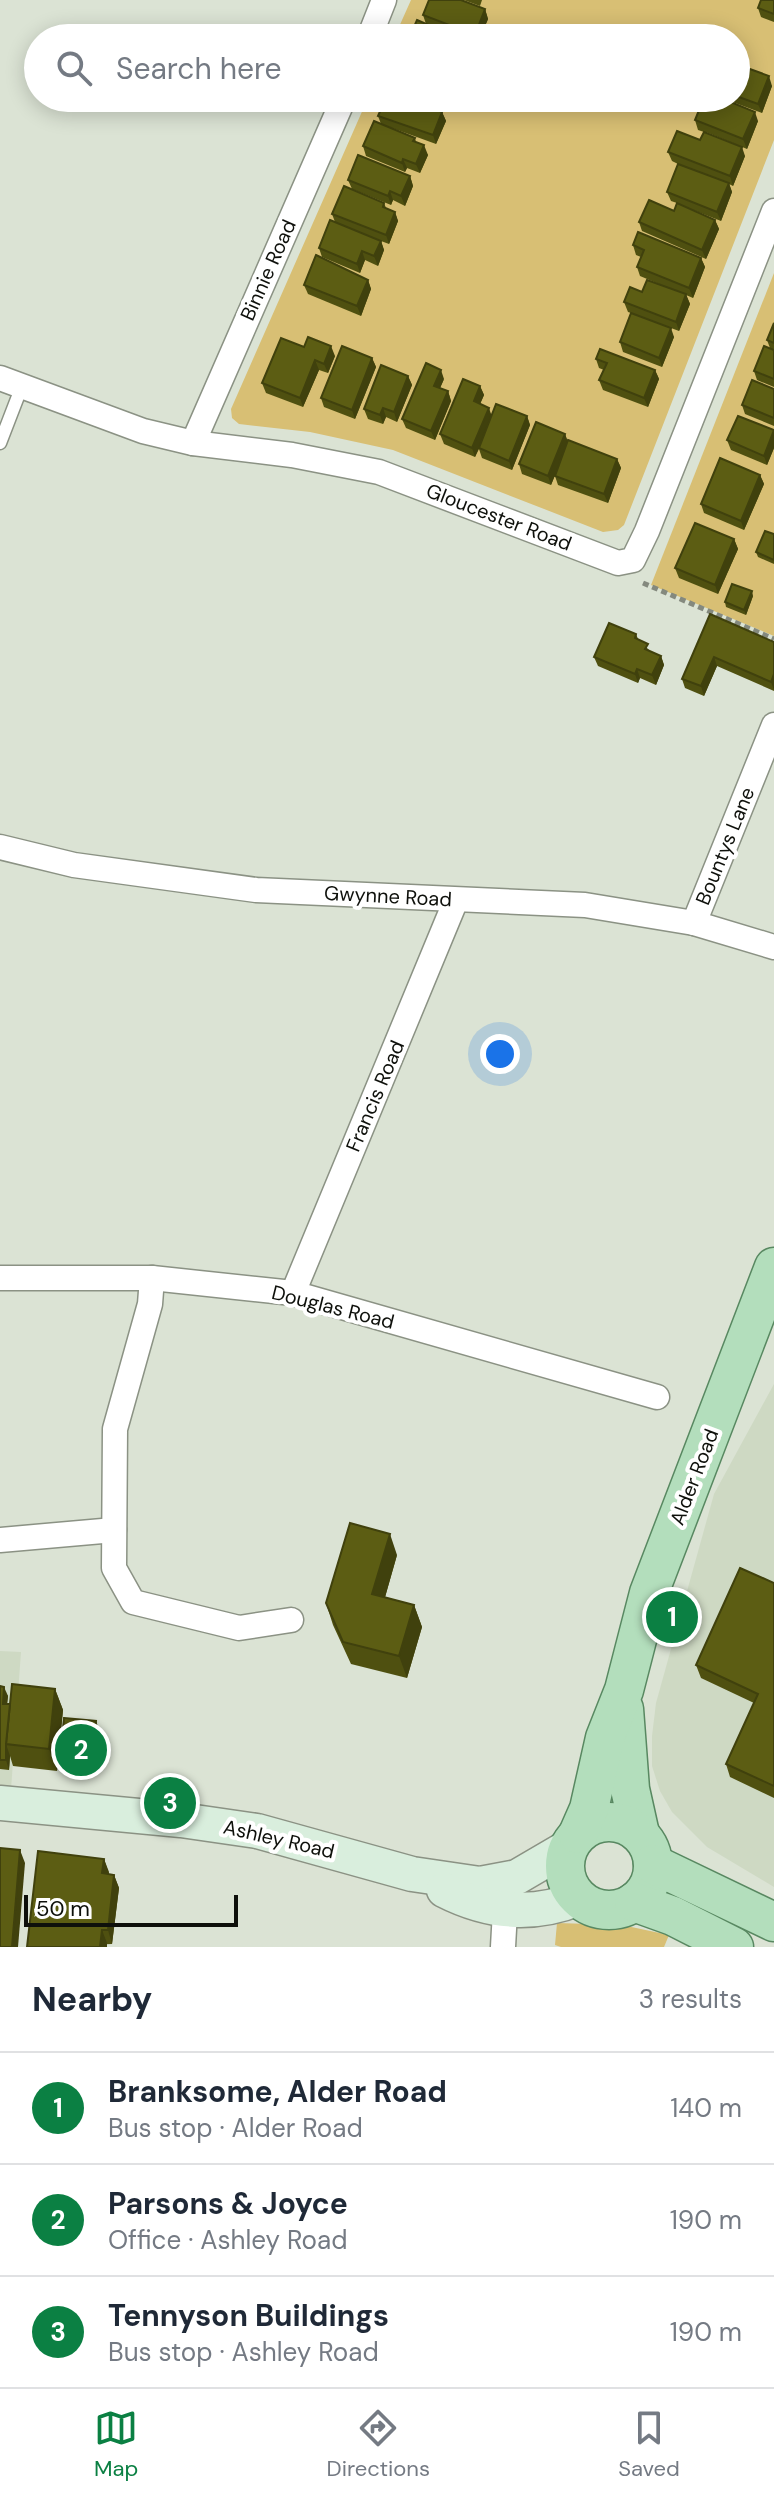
<!DOCTYPE html>
<meta charset="utf-8">
<style>
body{margin:0;font-family:"DM Sans",sans-serif;background:#f6f6f7;color:#1f2937}
.scale{position:absolute;left:24px;bottom:20px;width:214px;box-sizing:border-box;padding-left:8px;border:4px solid #0e100b;border-top:0;font-size:22px;line-height:28px;white-space:nowrap;color:#0e100b;-webkit-text-stroke:6px #fff;paint-order:stroke}
.you{position:absolute;left:500px;top:1054px;width:28px;height:28px;margin:-20px;border:6px solid #fff;border-radius:50%;background:#1a73e8;box-shadow:0 0 0 12px #1a73e833}
.badge{display:grid;place-items:center;width:52px;height:52px;border-radius:50%;background:#0b8043;color:#fff;font-size:26px;font-weight:700}
.pin{position:absolute;translate:-50% -50%;border:4px solid #fff;box-shadow:0 2px 8px #0006}
.list{margin:0;padding:0;list-style:none}
h2{display:flex;justify-content:space-between;align-items:center;height:104px;margin:0;padding:0 32px;font-size:34px}
h2 small{font-size:26px;font-weight:400;color:#747a83}
.list li{display:grid;grid-template-columns:52px 1fr auto;gap:24px;align-items:center;box-sizing:border-box;height:112px;padding:0 32px;border-top:2px solid #e0e1e3}
.list b{display:block;font-size:30px;white-space:nowrap}
.list p{margin:0;font-size:26px;white-space:nowrap;color:#747a83}
.list em{font-size:26px;font-style:normal;color:#747a83}
.icon{flex:none;width:44px;height:44px;fill:none;stroke:currentColor;stroke-width:2;stroke-linecap:round;stroke-linejoin:round}
.map{position:relative;flex:none;width:774px;height:1947px;overflow:hidden}
.search{position:absolute;background:#fff;box-shadow:0 4px 20px #0003;left:24px;right:24px;top:24px;height:88px;display:flex;align-items:center;gap:20px;box-sizing:border-box;padding:0 28px;border-radius:44px;color:#747a83;font-size:30px}
.sheet{height:440px;background:#fff}
nav{display:flex;justify-content:space-around;align-items:center;box-sizing:border-box;height:112px;border-top:2px solid #e0e1e3;background:#fff;font-size:22px;color:#747a83}
nav a{display:grid;justify-items:center;gap:4px}
nav .on{color:#0b8043}
.map>svg:first-child{display:block}
.built{fill:#ced9c3}
.green{fill:#d8bf74}
.lines{fill:none;stroke-linecap:round;stroke-linejoin:round}
.lane-casing{stroke:#8b9284;stroke-width:15}
.street-casing{stroke:#8b9284;stroke-width:27}
.secondary-casing{stroke:#8b9284;stroke-width:37}
.primary-casing{stroke:#588861;stroke-width:41}
.path{stroke:#84897e;stroke-width:5;stroke-dasharray:6 4;stroke-linecap:butt}
.lane{stroke:#fff;stroke-width:12}
.street{stroke:#fff;stroke-width:24}
.secondary{stroke:#d9eedd;stroke-width:34}
.primary{stroke:#b3debc;stroke-width:38}
.wall{fill:#4f5010}
.shaded-wall{fill:#40410d}
.building{fill:#5c5d13;stroke:#40410d;stroke-width:2}
.labels{text-anchor:middle;stroke-width:8;stroke-linejoin:round;paint-order:stroke}
.street-label{font-size:20px;fill:#0e100b;stroke:#fff}
</style>
<div class="map">
<svg width="774" height="1947" viewBox="0 0 774 1947">
<rect width="100%" height="100%" fill="#dbe3d4"/>
<g class="built">
<polygon points="774,1384 774,1887 707,1847 672,1812 660,1791 652,1766 652,1736 656,1703 714,1494"/>
<polygon points="0,1651 21,1652 10,1803 0,1803"/>
</g>
<g class="green">
<polygon points="411,0 774,0 774,140 624,525 618,530 603,532 393,450 310,432 239,424 232,418 231,409 368,98 736,98 736,38 394,38"/>
<polygon points="774,273 774,636 651,585"/>
<polygon points="557,1923 622,1925 669,1935 664,1947 561,1947 555,1945"/>
</g>
<g class="lines">
<defs>
<polyline id="lane" points="0,443 22,386"/>
<g id="street">
<polyline points="369,38 384,0"/>
<polyline points="0,378 143,431 193,443 292,455 379,472 618,563 633,560 647,531 774,211"/>
<polyline points="193,443 344,98"/>
<polyline points="0,847 74,865 256,890 585,905 694,923 774,947"/>
<polyline points="694,923 774,725"/>
<polyline points="0,1278 152,1278 293,1293 657,1397"/>
<polyline points="152,1278 150,1304 115,1429 114,1568 133,1602 239,1628 291,1620"/>
<polyline points="293,1293 456,900"/>
<polyline points="0,1540 114,1530"/>
<polyline points="503,1947 505,1911"/>
</g>
<g id="secondary">
<polyline points="0,1803 181,1820 257,1831 412,1874 480,1884 517,1877 570,1846"/>
<path d="M444,1890C487,1912 533,1917 579,1898"/>
</g>
<g id="primary">
<polyline points="624,1709 630,1789 640,1834"/>
<circle cx="609" cy="1866" r="44"/>
<polyline points="578,1834 589,1809 605,1738 624,1690 649,1593 774,1267"/>
<polyline points="653,1864 774,1922"/>
<polyline points="634,1902 673,1916 734,1947"/>
</g>
</defs>
<use href="#lane" class="lane-casing"/>
<use href="#street" class="street-casing"/>
<use href="#secondary" class="secondary-casing"/>
<use href="#primary" class="primary-casing"/>
<polyline class="path" points="643,583 774,639"/>
<use href="#lane" class="lane"/>
<use href="#street" class="street"/>
<use href="#secondary" class="secondary"/>
<use href="#primary" class="primary"/>
</g>
<g class="wall">
<polygon points="464,0 482,0 480,6"/>
<polygon points="774,0 774,22 761,17 758,8"/>
<polygon points="485,9 488,19 480,38 463,38 431,26 426,24 423,15"/>
<polygon points="736,64 772,86 762,113 722,98 736,98"/>
<polygon points="415,98 439,98 436,106"/>
<polygon points="442,112 446,121 436,144 392,128 415,138 416,142 428,155 420,173 407,168 405,172 366,156 363,146 381,124 378,116"/>
<polygon points="695,120 758,121 747,149 706,132 745,156 733,186 729,184 732,192 721,221 688,208 715,220 719,229 706,259 642,231 639,222 674,211 677,203 671,201 667,192 678,164 672,161 668,152 700,140 704,132 698,130"/>
<polygon points="410,176 413,186 405,206 393,200 391,205 352,189 348,180"/>
<polygon points="384,203 386,208 395,212 398,221 389,244 381,241 384,250 378,266 365,260 360,273 322,257 319,248 335,222 332,214"/>
<polygon points="633,245 701,258 705,267 693,298 686,295 690,304 679,331 655,322 674,337 662,367 623,352 620,342 631,313 628,312 624,302 642,292 671,289 640,276 637,267 641,257 636,255"/>
<polygon points="368,280 371,289 361,316 308,294 304,285"/>
<polygon points="774,323 774,387 757,380 754,371 770,348 767,340"/>
<polygon points="304,347 335,356 328,373 319,370 303,407 266,393 262,383"/>
<polygon points="372,358 376,367 355,419 324,407 321,398"/>
<polygon points="596,359 655,370 659,379 648,407 603,390 599,380 604,370 599,368"/>
<polygon points="408,376 412,385 397,422 386,417 383,424 368,419 364,409"/>
<polygon points="444,379 440,388 448,391 451,401 435,440 406,428 402,419"/>
<polygon points="480,386 484,395 480,404 492,415 527,416 530,425 512,470 482,458 479,449 475,457 444,444 440,434"/>
<polygon points="774,389 774,426 745,414 742,405"/>
<polygon points="774,430 774,448 767,465 731,450 727,440"/>
<polygon points="565,434 568,442 617,459 621,468 608,503 558,485 555,476 556,473 551,485 522,474 519,464"/>
<polygon points="760,475 764,484 744,530 704,513 701,504"/>
<polygon points="774,534 774,564 758,557 756,552"/>
<polygon points="734,539 738,549 718,594 679,578 675,568"/>
<polygon points="753,596 746,615 726,607 725,602"/>
<polygon points="710,614 774,642 774,691 717,666 704,696 685,688 682,679"/>
<polygon points="636,634 638,639 651,652 661,656 664,665 656,685 640,678 638,683 598,666 594,657"/>
<polygon points="397,1555 385,1597 414,1605 422,1627 407,1678 351,1664 333,1625 326,1603"/>
<polygon points="774,1583 774,1798 730,1777 726,1764 754,1703 701,1678 696,1665"/>
<polygon points="0,1686 8,1696 7,1704 10,1704 55,1689 63,1710 57,1771 13,1766 10,1756 9,1770 0,1769"/>
<polygon points="96,1721 99,1730 95,1773 63,1770 60,1760"/>
<polygon points="104,1859 109,1874 114,1875 119,1888 112,1944 27,1947"/>
</g>
<g class="shaded-wall">
<polygon points="485,9 488,19 480,38 476,38 475,35"/>
<polygon points="769,76 772,86 762,113 758,104"/>
<polygon points="433,98 439,98 436,106"/>
<polygon points="442,112 446,121 436,144 433,135"/>
<polygon points="755,112 758,121 747,149 743,139"/>
<polygon points="424,145 428,155 420,173 416,164"/>
<polygon points="742,147 745,156 733,186 730,176"/>
<polygon points="403,159 407,168 405,172 402,163"/>
<polygon points="410,176 413,186 405,206 401,196"/>
<polygon points="729,183 732,192 721,221 717,212"/>
<polygon points="390,191 393,200 391,205 388,196"/>
<polygon points="395,212 398,221 389,244 386,235"/>
<polygon points="715,220 719,229 706,259 702,250"/>
<polygon points="381,241 384,250 378,266 374,256"/>
<polygon points="362,251 365,260 360,273 357,264"/>
<polygon points="701,258 705,267 693,298 689,288"/>
<polygon points="368,280 371,289 361,316 357,306"/>
<polygon points="686,294 690,304 679,331 676,322"/>
<polygon points="671,328 674,337 662,367 659,358"/>
<polygon points="331,346 335,356 328,373 324,364"/>
<polygon points="372,358 376,367 355,419 352,410"/>
<polygon points="315,360 319,370 303,407 300,398"/>
<polygon points="441,370 444,379 437,395 434,386"/>
<polygon points="655,370 659,379 648,407 644,398"/>
<polygon points="408,376 412,385 397,422 394,412"/>
<polygon points="480,386 484,395 477,411 474,401"/>
<polygon points="448,391 451,401 435,440 431,431"/>
<polygon points="383,408 386,417 383,424 380,415"/>
<polygon points="489,408 492,417 475,457 472,448"/>
<polygon points="527,416 530,425 512,470 509,461"/>
<polygon points="774,431 774,448 767,465 764,456"/>
<polygon points="565,434 568,443 551,485 548,476"/>
<polygon points="617,459 621,468 608,503 604,494"/>
<polygon points="760,475 764,484 744,530 741,521"/>
<polygon points="734,539 738,549 718,594 715,585"/>
<polygon points="752,591 753,596 746,615 744,610"/>
<polygon points="661,656 664,665 656,685 652,675"/>
<polygon points="714,657 717,666 704,696 701,686"/>
<polygon points="637,669 640,678 638,683 635,674"/>
<polygon points="774,674 774,690 771,682"/>
<polygon points="390,1534 397,1555 380,1615 372,1594"/>
<polygon points="414,1605 422,1627 407,1678 399,1656"/>
<polygon points="4,1687 8,1696 6,1713 3,1704"/>
<polygon points="55,1689 63,1710 57,1771 49,1749"/>
<polygon points="96,1721 99,1730 95,1773 92,1764"/>
<polygon points="7,1747 10,1756 9,1770 6,1760"/>
<polygon points="20,1850 25,1863 18,1947 12,1947"/>
<polygon points="104,1859 109,1872 107,1887 102,1873"/>
<polygon points="114,1875 119,1888 112,1944 108,1930"/>
<polygon points="102,1930 107,1943 107,1947 100,1947"/>
</g>
<g class="building">
<polygon points="429,0 461,0 485,9 475,35 423,15"/>
<polygon points="761,0 774,0 774,14 758,8"/>
<polygon points="417,20 458,38 409,38"/>
<polygon points="736,64 769,76 758,104 736,96"/>
<polygon points="386,98 410,98 442,112 433,135 378,116"/>
<polygon points="704,98 721,98 755,112 743,139 695,120"/>
<polygon points="374,121 415,138 413,141 424,145 416,164 403,159 402,163 363,146"/>
<polygon points="677,131 700,140 704,132 742,147 730,176 668,152"/>
<polygon points="358,155 410,176 401,196 390,191 388,196 348,180"/>
<polygon points="678,164 729,183 717,212 667,192"/>
<polygon points="344,186 384,203 383,207 395,212 386,235 332,214"/>
<polygon points="649,200 674,211 677,203 715,220 702,250 639,222"/>
<polygon points="330,220 381,241 374,256 362,251 357,264 319,248"/>
<polygon points="638,232 701,258 689,288 637,267 644,250 633,245"/>
<polygon points="316,255 368,280 357,306 304,285"/>
<polygon points="647,280 686,294 676,322 624,302 630,287 642,292"/>
<polygon points="631,313 671,328 659,358 620,342"/>
<polygon points="774,323 774,343 767,340"/>
<polygon points="308,337 331,346 324,364 315,360 300,398 262,383 281,338 304,347"/>
<polygon points="342,346 372,358 352,410 321,398"/>
<polygon points="764,346 774,350 774,379 754,371"/>
<polygon points="600,349 655,370 644,398 599,380 607,363 596,359"/>
<polygon points="426,363 441,370 434,386 448,391 431,431 402,419"/>
<polygon points="381,365 408,376 394,412 383,408 380,415 364,409"/>
<polygon points="463,379 480,386 474,401 489,408 472,448 440,434"/>
<polygon points="752,380 774,389 774,418 742,405"/>
<polygon points="496,404 527,416 509,461 479,448"/>
<polygon points="738,416 774,430 764,456 727,440"/>
<polygon points="536,422 565,434 548,476 519,464"/>
<polygon points="568,440 617,459 604,494 555,476"/>
<polygon points="720,458 760,475 741,521 701,504"/>
<polygon points="695,523 734,539 715,585 675,568"/>
<polygon points="765,531 774,534 774,560 756,552"/>
<polygon points="732,584 752,591 744,610 725,602"/>
<polygon points="710,614 774,642 774,674 771,682 714,657 701,686 682,679"/>
<polygon points="609,623 636,634 635,638 648,644 645,649 661,656 652,675 637,669 635,674 594,657"/>
<polygon points="350,1523 390,1534 372,1594 414,1605 399,1656 343,1642 326,1603"/>
<polygon points="740,1568 774,1583 774,1786 726,1764 758,1694 696,1665"/>
<polygon points="12,1684 55,1689 49,1749 6,1744"/>
<polygon points="0,1686 4,1687 3,1704 10,1704 6,1744 6,1760 0,1760"/>
<polygon points="64,1718 96,1721 92,1764 60,1760"/>
<polygon points="0,1848 20,1850 12,1947 0,1947"/>
<polygon points="38,1851 104,1859 102,1873 114,1875 108,1930 102,1930 100,1947 27,1947"/>
</g>
<g class="labels">
<g class="street-label">
<text transform="translate(268 270) rotate(-66)" y="7">Binnie Road</text>
<text transform="translate(499 517) rotate(21)" y="7">Gloucester Road</text>
<text transform="translate(725 846) rotate(-68)" y="7">Bountys Lane</text>
<text transform="translate(388 896) rotate(3)" y="7">Gwynne Road</text>
<text transform="translate(375 1096) rotate(-67)" y="7">Francis Road</text>
<text transform="translate(333 1307) rotate(14)" y="7">Douglas Road</text>
<text transform="translate(694 1477) rotate(-69)" y="7">Alder Road</text>
<text transform="translate(279 1839) rotate(13)" y="7">Ashley Road</text>
</g>
</g>
</svg>
<div class="scale">50 m</div>
<div class="you"></div>
<div class="pin badge" style="left:672px;top:1617px">1</div>
<div class="pin badge" style="left:81px;top:1750px">2</div>
<div class="pin badge" style="left:170px;top:1803px">3</div>
<div class="search"><svg class="icon" aria-label="search" viewBox="0 0 24 24"><circle cx="10" cy="10" r="6"/><path d="M15 15l6 6"/></svg>Search here</div>
</div>
<section class="sheet">
<h2>Nearby<small>3 results</small></h2>
<ul class="list">
<li><span class="badge">1</span><div><b>Branksome, Alder Road</b><p>Bus stop · Alder Road</p></div><em>140 m</em></li>
<li><span class="badge">2</span><div><b>Parsons &amp; Joyce</b><p>Office · Ashley Road</p></div><em>190 m</em></li>
<li><span class="badge">3</span><div><b>Tennyson Buildings</b><p>Bus stop · Ashley Road</p></div><em>190 m</em></li>
</ul>
</section>
<nav>
<a class="on"><svg class="icon" aria-label="map" viewBox="0 0 24 24"><path d="M3 6l6-2 6 2 6-2v14l-6 2-6-2-6 2zM9 4v14M15 6v14"/></svg>Map</a>
<a><svg class="icon" aria-label="directions" viewBox="0 0 24 24"><path d="M12 3l9 9-9 9-9-9zM9 14v-3h6M13 9l2 2-2 2"/></svg>Directions</a>
<a><svg class="icon" aria-label="saved" viewBox="0 0 24 24"><path d="M7 4h10v16l-5-4-5 4z"/></svg>Saved</a>
</nav>
